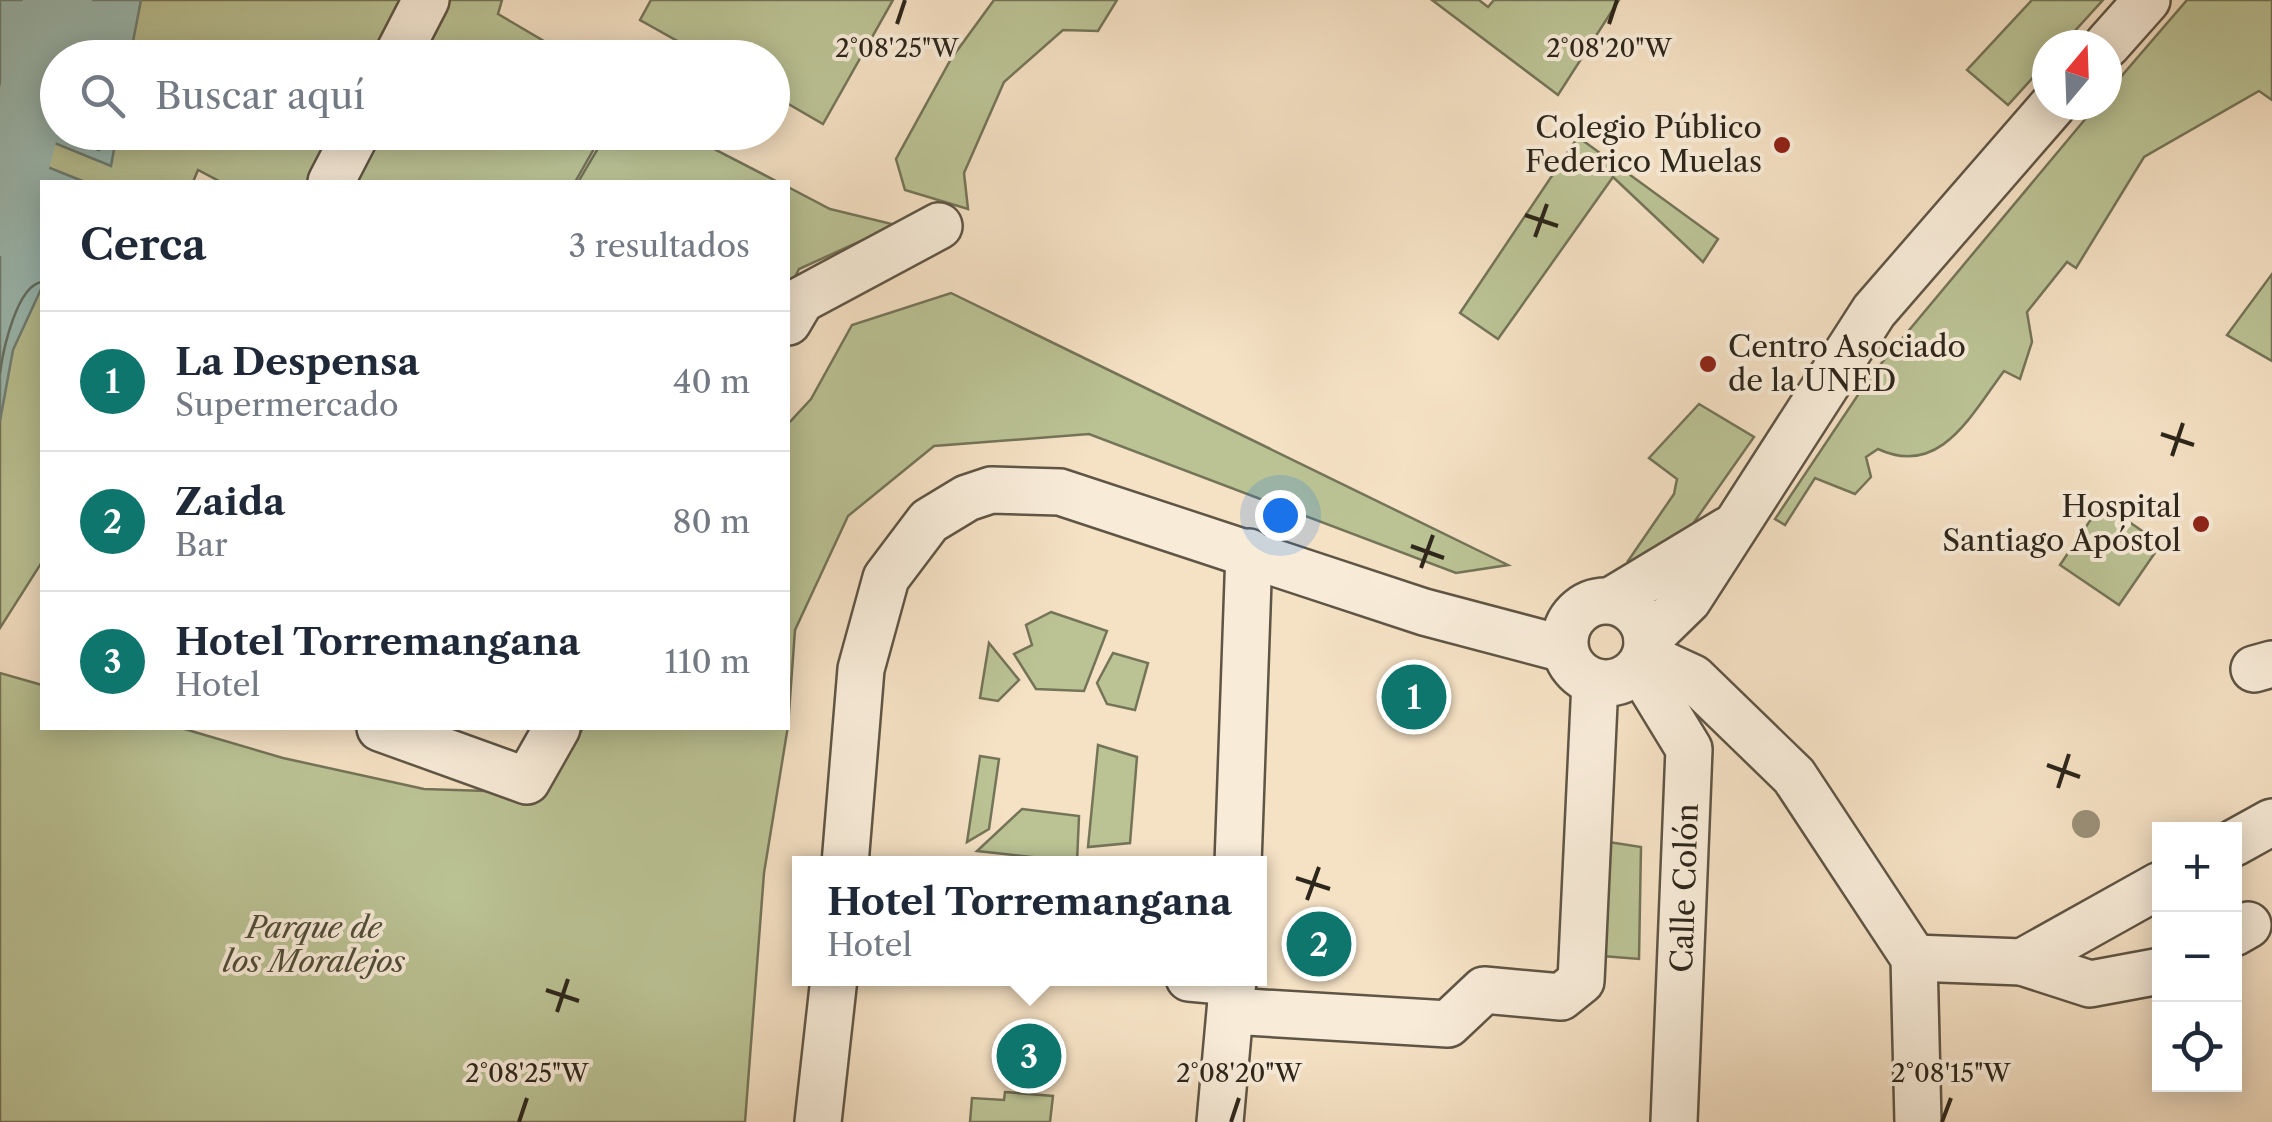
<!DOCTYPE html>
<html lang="es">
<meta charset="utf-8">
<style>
body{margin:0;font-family:"Libre Caslon Text",serif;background:#f6f6f7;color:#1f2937}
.controls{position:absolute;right:30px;bottom:30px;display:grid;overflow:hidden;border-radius:0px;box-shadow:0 5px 25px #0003}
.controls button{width:90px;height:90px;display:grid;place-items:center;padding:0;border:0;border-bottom:2px solid #e0e1e3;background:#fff;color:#1f2937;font:50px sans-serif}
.compass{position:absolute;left:2032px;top:30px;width:90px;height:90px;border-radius:50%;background:#fff;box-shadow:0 5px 25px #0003;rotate:19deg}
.you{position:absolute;left:1280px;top:515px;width:35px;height:35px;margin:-25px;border:8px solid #fff;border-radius:50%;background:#1a73e8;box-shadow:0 0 0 15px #1a73e833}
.badge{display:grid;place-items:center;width:65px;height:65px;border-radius:50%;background:#0f766e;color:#fff;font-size:32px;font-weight:700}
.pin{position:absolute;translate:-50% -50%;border:5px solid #fff;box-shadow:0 2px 10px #0006}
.popup{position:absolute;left:792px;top:856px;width:475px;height:130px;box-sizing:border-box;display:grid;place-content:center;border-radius:0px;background:#fff;filter:drop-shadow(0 2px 8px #0005);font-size:32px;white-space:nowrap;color:#747a83}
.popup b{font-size:38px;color:#1f2937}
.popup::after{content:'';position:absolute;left:50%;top:100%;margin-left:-20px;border:20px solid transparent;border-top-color:#fff}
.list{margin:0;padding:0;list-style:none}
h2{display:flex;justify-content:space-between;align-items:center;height:130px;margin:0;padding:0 40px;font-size:42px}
h2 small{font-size:32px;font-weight:400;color:#747a83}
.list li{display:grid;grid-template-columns:65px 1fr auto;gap:30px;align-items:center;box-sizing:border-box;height:140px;padding:0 40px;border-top:2px solid #e0e1e3}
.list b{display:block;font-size:38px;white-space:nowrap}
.list p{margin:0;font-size:32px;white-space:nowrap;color:#747a83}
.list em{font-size:32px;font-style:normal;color:#747a83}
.icon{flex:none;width:55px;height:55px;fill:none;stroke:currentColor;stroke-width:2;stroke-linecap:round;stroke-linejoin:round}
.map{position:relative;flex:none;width:2272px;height:1122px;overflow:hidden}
.search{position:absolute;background:#fff;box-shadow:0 5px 25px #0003;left:40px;top:40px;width:750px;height:110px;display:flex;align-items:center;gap:25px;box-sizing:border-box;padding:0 35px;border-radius:55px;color:#747a83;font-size:38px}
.panel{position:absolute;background:#fff;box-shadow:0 5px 25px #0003;left:40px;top:180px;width:750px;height:550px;border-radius:0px}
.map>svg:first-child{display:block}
.green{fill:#bbc395;stroke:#747458;stroke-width:2.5}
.water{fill:#9cbdb6;stroke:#708178;stroke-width:2.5}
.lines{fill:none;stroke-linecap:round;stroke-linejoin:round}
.shore{stroke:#647268;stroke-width:2.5}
.river{stroke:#9cbdb6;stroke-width:68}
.street-casing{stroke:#5f5545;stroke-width:50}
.street{stroke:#f8ecd9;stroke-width:45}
.tree{fill:#9a9078}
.ticks{fill:none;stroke:#2d261b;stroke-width:4}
.poi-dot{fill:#8f2418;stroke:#f8ecd9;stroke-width:4}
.labels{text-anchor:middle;stroke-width:8;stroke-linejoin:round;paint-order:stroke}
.poi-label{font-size:30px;fill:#2d261b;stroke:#f8ecd9;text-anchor:end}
.street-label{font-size:30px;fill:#2d261b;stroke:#f8ecd9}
.park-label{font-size:30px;font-style:italic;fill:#504d3a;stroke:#f8ecd9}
.ticks-label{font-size:25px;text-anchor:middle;fill:#2d261b;stroke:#f8ecd9;stroke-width:8;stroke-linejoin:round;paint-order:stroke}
</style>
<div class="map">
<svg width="2272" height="1122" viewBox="0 0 2272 1122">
<rect width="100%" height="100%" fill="#f5e1c4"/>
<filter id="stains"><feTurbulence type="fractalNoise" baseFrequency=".002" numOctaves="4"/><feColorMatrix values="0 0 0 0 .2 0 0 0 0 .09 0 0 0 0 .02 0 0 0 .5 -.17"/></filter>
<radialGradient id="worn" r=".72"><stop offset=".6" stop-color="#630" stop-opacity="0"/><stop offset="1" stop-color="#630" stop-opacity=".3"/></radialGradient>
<g class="green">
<polygon points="0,0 502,0 498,14 571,57 58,58 58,132 603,133 575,182 221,182 198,170 193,182 42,182 42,562 0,628"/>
<polygon points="651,0 893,0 823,124 773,95 772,58 706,57 640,20"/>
<polygon points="994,0 1117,0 1098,31 1063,30 1004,82 964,173 968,209 905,190 896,159 951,59"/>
<polygon points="1432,0 1479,0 1488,7 1494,0 1619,0 1558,95"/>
<polygon points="2032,0 2103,0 2062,45 2047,45 2047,62 2008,105 1967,70"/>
<path d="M2187,0H2272V100L2259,91L2144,157L2076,268L2067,262L2027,312L2032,342L2020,379L2004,371C1971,415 1940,478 1878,449L1866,457L1871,477L1855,494L1815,478L1785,525L1775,519L1870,377L2097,105H2107V93Z"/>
<polygon points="607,133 683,133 778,182 578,182"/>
<polygon points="1578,137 1718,239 1703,262 1613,177 1498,339 1460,313"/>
<polygon points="788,187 830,209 896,225 799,269 788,291"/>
<polygon points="2272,274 2272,361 2227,335"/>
<polygon points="951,293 1508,565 1456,573 1089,434 934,446 848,516 795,630 788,726 764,873 745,1122 0,1122 0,673 42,685 42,728 181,728 283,758 424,789 546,793 583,728 788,728 788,424 811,399 852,325"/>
<polygon points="1699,404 1754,437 1690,528 1643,567 1628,561 1674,494 1677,479 1649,458"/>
<polygon points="2102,503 2161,544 2119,605 2060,565"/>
<polygon points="1051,612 1107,631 1084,691 1036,689 1014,654 1032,645 1026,625"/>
<polygon points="989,643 1019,680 998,701 980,698"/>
<polygon points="1113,653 1148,663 1135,710 1107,704 1097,683"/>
<polygon points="1098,745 1137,757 1130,843 1088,847"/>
<polygon points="980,756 999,759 989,829 967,842"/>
<polygon points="1022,809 1079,816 1077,862 977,851"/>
<polygon points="1596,840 1641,847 1639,959 1590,955"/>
<polygon points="1005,1092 1053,1096 1050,1122 970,1122 972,1098 1004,1100"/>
</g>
<g class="water">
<polygon points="0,0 141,0 130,57 58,58 58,132 117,133 111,166 0,121"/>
<polygon points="0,148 85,182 42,182 42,287 13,350 0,421"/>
</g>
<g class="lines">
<g class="shore">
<polyline points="0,112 99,150 104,147 107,132"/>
<path d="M0,373C3,350 17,285 42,282"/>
</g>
<polyline class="river" points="0,222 58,0"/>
<defs>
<g id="street">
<polyline points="2107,45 2147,0"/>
<polyline points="396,58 426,0"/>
<polyline points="331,182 357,132"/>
<polyline points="788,322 801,300 939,226"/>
<polyline points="1612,600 1728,530"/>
<circle cx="1606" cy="642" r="41"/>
<polyline points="1647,640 1688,600 1874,311 2053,105"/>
<polyline points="1645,656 1693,678 1794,776 1914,958 1918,1122"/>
<polyline points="1639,667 1689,749 1674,1122"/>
<polyline points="2254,669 2272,664"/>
<polyline points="380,728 527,781 557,728"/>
<polyline points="2234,843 2272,822"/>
<polyline points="845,864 861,669 886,578 929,521 967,498 991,490 1060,492 1424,612 1564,649"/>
<polyline points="1238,864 1249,552"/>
<polyline points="2234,933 2248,925"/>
<polyline points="1914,958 2022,962 2160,885"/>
<polyline points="2022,962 2090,984 2160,971"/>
<polyline points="1189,978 1233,982"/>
<polyline points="1231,1011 1448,1024 1484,990 1561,997 1581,981 1595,682"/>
<polyline points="818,1122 834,978"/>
<polyline points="1220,1122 1233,978"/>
</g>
</defs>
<use href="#street" class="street-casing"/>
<use href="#street" class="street"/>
</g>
<circle class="tree" cx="2086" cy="824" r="14"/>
<path class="ticks" d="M897,24L905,0M1609,24L1617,0M1525,215L1558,226M1535,237L1547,204M2161,434L2194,445M2172,456L2183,423M1411,546L1444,558M1421,568L1433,535M2047,765L2080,777M2058,788L2069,754M1296,878L1330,889M1307,900L1319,867M546,990L579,1001M557,1012L568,979M519,1122L527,1098M1231,1122L1239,1098M1942,1122L1951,1098"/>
<g class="poi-dot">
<circle cx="1782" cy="145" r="10"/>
<circle cx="1708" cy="364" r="10"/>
<circle cx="2201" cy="524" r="10"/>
</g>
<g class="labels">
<g class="poi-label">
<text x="1762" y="138">Colegio Público<tspan x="1762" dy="34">Federico Muelas</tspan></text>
<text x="1728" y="357" text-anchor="start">Centro Asociado<tspan x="1728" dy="34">de la UNED</tspan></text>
<text x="2181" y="517">Hospital<tspan x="2181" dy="34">Santiago Apóstol</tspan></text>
</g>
<g class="street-label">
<text transform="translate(1685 888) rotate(-88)" y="10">Calle Colón</text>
</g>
<g class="park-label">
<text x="314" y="938">Parque de<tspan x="314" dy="34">los Moralejos</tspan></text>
</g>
</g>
<g class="ticks-label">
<text x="897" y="57">2°08'25"W</text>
<text x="1609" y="57">2°08'20"W</text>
<text x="527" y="1082">2°08'25"W</text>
<text x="1239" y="1082">2°08'20"W</text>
<text x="1951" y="1082">2°08'15"W</text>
</g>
<rect width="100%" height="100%" filter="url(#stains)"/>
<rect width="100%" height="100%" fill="url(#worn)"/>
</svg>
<div class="controls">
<button>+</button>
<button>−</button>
<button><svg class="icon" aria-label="locate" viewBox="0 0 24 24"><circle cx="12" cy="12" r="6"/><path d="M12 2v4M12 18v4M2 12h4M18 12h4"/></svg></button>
</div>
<svg class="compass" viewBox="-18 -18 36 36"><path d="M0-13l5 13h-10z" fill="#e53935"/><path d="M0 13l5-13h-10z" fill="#747a83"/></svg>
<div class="you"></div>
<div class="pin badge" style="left:1414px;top:697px">1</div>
<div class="pin badge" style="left:1319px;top:944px">2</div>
<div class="pin badge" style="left:1029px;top:1056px">3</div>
<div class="popup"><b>Hotel Torremangana</b>Hotel</div>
<div class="search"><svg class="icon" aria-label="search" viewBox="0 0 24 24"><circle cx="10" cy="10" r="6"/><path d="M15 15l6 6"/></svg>Buscar aquí</div>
<section class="panel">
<h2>Cerca<small>3 resultados</small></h2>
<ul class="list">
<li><span class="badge">1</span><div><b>La Despensa</b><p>Supermercado</p></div><em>40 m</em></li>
<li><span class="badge">2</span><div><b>Zaida</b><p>Bar</p></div><em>80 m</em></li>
<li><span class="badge">3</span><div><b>Hotel Torremangana</b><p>Hotel</p></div><em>110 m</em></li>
</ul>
</section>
</div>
